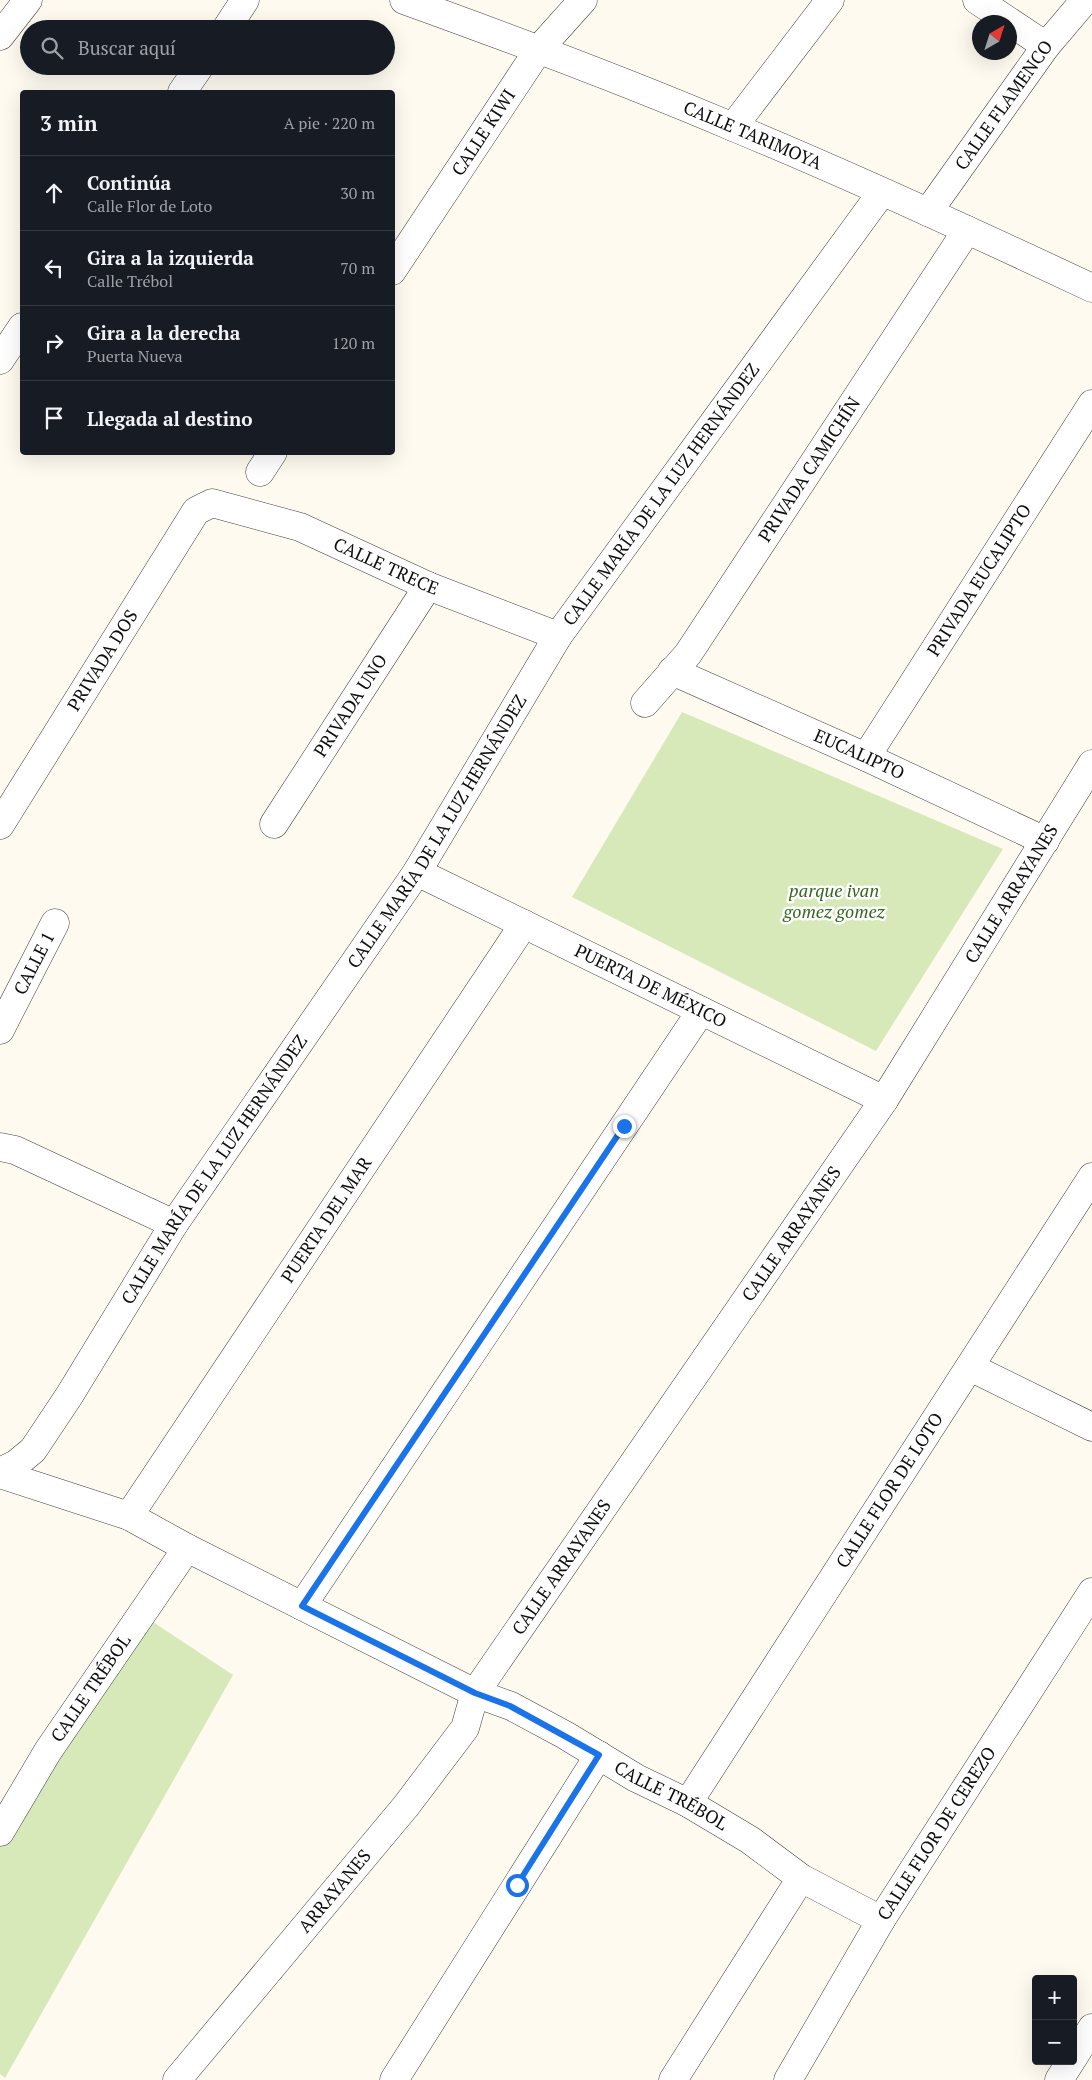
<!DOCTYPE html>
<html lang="es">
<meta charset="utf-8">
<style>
body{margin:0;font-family:"PT Serif",serif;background:#242831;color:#f1f3f6}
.controls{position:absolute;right:15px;bottom:15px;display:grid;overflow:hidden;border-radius:5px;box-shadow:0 5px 20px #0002}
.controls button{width:45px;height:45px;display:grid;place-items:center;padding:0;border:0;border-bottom:1px solid #363941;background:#171b24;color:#f1f3f6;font:25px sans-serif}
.compass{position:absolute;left:972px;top:15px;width:45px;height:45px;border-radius:50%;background:#171b24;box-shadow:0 5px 20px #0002;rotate:39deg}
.stop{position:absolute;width:15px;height:15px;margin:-11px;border:4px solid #1a73e8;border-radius:50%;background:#fff}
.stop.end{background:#1a73e8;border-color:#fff;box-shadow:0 1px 5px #0008}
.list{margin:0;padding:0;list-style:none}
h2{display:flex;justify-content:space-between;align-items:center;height:65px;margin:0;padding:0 20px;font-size:21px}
h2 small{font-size:16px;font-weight:400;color:#9ea1a6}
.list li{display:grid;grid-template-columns:32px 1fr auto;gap:15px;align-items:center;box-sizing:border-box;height:75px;padding:0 20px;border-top:1px solid #363941}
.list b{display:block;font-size:19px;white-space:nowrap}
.list p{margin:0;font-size:16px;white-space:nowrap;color:#9ea1a6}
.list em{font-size:16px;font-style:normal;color:#9ea1a6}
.icon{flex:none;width:28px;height:28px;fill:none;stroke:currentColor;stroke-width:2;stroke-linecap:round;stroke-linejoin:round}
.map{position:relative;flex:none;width:1092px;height:2080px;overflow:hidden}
.search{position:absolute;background:#171b24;box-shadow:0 5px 20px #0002;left:20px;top:20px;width:375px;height:55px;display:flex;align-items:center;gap:12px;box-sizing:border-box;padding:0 18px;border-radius:28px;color:#9ea1a6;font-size:19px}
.panel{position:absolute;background:#171b24;box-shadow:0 5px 20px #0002;left:20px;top:90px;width:375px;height:365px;border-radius:5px}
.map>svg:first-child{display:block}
.green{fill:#d7e9b9}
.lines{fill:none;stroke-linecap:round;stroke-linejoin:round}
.minor-casing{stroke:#414141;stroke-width:29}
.minor{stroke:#fff;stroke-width:28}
.route{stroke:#1a73e8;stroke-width:6}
.labels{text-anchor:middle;stroke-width:5;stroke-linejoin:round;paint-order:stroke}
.street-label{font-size:18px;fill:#0e0e0e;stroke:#fff}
.park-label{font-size:18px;font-style:italic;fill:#35651f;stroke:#fff}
</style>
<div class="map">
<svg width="1092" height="2080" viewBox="0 0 1092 2080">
<rect width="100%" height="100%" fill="#fffaef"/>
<g class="green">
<polygon points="682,712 1003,849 876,1051 572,897"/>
<polygon points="138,1612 233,1675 5,2078 0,2074 0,1842"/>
</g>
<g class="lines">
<defs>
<g id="minor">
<path id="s1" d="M404,0C515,40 625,81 733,127C854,177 973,232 1092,288"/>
<polyline points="977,0 1046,46"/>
<polyline points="226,29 245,0"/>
<polyline points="0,36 28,0"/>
<polyline points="182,92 200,66"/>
<polyline points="733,127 830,0"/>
<path id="s2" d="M928,212L1046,46L1085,0"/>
<path id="s3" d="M392,271L539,49L583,0"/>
<polyline points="0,360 22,327"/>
<polyline points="260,472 273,452"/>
<path id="s4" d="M672,671L866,757L1045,841"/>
<path id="s5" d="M645,703L688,654L967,230"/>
<path id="s6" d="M866,757L1092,404"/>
<path id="s7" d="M274,824L428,586"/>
<path id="s8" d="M0,825L196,511L212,503L300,527L428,586L558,636"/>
<path id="s9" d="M417,872L884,1100"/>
<path id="s10" d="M0,1030L55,923"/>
<polyline points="0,1147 15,1150 174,1224"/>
<polyline points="970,1367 1092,1427"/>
<path id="s11" d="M0,1472L16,1464L33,1450L69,1396L174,1224L417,872L558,636L882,192"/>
<path id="s12" d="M0,1474L129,1516L187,1548L475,1693L511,1706L565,1735L636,1778L688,1803L750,1840L801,1878L881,1920"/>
<path id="s13" d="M129,1516L524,924"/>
<polyline points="302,1606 701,1011"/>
<path id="s14" d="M688,1803L1092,1177"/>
<path id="s15" d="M0,1832L48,1751L187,1548"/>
<polyline points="1073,2058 1092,2028"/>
<path id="s16" d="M177,2080L406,1806L465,1728L475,1693L884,1100L1092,764"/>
<polyline points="394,2080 599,1755"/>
<polyline points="673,2080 801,1878"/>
<path id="s17" d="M788,2080L881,1920L1092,1592"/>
<polyline points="1059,2080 1071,2061"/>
</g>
</defs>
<use href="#minor" class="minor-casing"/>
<use href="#minor" class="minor"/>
</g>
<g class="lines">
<polyline class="route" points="517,1885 599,1755 510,1706 475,1693 302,1606 624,1126"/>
</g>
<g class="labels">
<g class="street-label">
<text dy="6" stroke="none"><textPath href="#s2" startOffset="131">CALLE FLAMENCO</textPath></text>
<text dy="6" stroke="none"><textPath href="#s3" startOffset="166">CALLE KIWI</textPath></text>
<text dy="6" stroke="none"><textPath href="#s1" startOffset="374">CALLE TARIMOYA</textPath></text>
<text dy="6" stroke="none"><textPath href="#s5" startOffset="286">PRIVADA CAMICHÍN</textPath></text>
<text dy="6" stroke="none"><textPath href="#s11" startOffset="1184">CALLE MARÍA DE LA LUZ HERNÁNDEZ</textPath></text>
<text dy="6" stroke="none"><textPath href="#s8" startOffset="574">CALLE TRECE</textPath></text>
<text dy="6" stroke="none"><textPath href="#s6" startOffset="210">PRIVADA EUCALIPTO</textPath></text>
<text dy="6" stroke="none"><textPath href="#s8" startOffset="194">PRIVADA DOS</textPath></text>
<text dy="6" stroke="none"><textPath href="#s7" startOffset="141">PRIVADA UNO</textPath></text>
<text dy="6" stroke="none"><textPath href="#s4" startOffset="205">EUCALIPTO</textPath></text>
<text dy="6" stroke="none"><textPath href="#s11" startOffset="779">CALLE MARÍA DE LA LUZ HERNÁNDEZ</textPath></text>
<text dy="6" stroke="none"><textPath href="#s16" startOffset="1454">CALLE ARRAYANES</textPath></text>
<text dy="6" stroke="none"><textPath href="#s10" startOffset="75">CALLE 1</textPath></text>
<text dy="6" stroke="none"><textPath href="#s9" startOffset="260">PUERTA DE MÉXICO</textPath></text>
<text dy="6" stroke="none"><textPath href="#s11" startOffset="374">CALLE MARÍA DE LA LUZ HERNÁNDEZ</textPath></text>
<text dy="6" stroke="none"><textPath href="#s13" startOffset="356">PUERTA DEL MAR</textPath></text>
<text dy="6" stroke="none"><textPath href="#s16" startOffset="1049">CALLE ARRAYANES</textPath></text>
<text dy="6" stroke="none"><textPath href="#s14" startOffset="372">CALLE FLOR DE LOTO</textPath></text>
<text dy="6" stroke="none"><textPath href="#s16" startOffset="644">CALLE ARRAYANES</textPath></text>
<text dy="6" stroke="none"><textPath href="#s15" startOffset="170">CALLE TRÉBOL</textPath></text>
<text dy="6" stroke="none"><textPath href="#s12" startOffset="746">CALLE TRÉBOL</textPath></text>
<text dy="6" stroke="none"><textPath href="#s17" startOffset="288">CALLE FLOR DE CEREZO</textPath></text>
<text dy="6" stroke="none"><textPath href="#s16" startOffset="246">ARRAYANES</textPath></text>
</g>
<g class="park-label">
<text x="834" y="897">parque ivan<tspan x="834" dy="21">gomez gomez</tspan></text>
</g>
</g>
</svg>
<div class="controls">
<button>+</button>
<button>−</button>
</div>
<svg class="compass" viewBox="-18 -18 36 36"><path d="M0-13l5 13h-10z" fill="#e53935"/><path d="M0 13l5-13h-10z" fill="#9ea1a6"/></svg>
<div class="stop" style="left:517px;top:1885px"></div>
<div class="stop end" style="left:624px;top:1126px"></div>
<div class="search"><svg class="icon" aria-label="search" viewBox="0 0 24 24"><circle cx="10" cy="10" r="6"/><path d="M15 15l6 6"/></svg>Buscar aquí</div>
<section class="panel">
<h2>3 min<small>A pie · 220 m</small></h2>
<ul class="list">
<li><svg class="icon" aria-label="ahead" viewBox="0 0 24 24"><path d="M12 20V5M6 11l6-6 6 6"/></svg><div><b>Continúa</b><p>Calle Flor de Loto</p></div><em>30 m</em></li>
<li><svg class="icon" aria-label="left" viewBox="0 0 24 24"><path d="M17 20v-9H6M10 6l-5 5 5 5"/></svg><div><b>Gira a la izquierda</b><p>Calle Trébol</p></div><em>70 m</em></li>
<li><svg class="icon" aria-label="right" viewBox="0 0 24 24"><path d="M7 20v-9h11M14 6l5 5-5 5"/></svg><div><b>Gira a la derecha</b><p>Puerta Nueva</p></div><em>120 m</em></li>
<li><svg class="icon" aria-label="arrive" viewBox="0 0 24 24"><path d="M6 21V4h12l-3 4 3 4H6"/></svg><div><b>Llegada al destino</b></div></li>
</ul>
</section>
</div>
